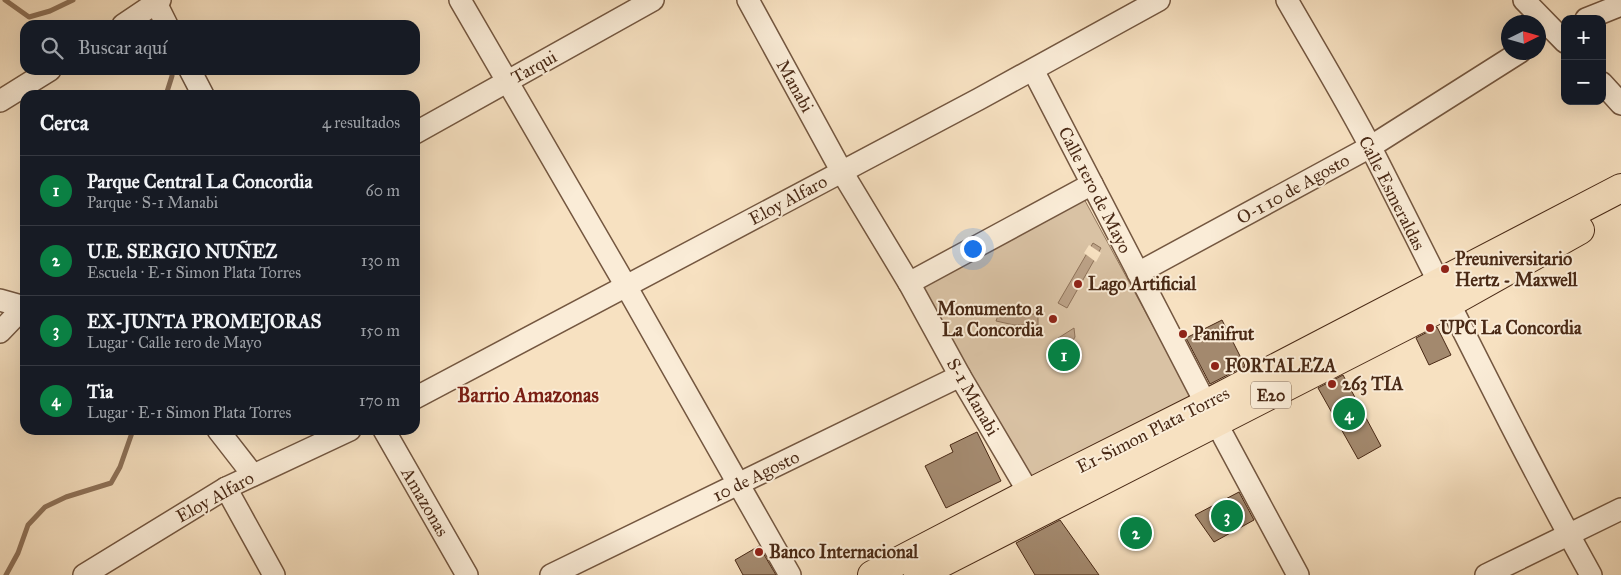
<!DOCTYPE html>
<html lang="es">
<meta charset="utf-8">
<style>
body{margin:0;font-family:"IM FELL Great Primer",serif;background:#242831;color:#f1f3f6}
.controls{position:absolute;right:15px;top:15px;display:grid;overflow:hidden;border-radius:10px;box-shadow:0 5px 20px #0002}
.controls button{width:45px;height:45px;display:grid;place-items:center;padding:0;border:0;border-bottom:1px solid #363941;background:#171b24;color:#f1f3f6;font:25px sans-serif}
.compass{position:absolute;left:1501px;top:15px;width:45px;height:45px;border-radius:50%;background:#171b24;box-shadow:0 5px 20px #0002;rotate:85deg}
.you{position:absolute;left:972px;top:248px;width:18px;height:18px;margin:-12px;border:4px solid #fff;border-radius:50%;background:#1a73e8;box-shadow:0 0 0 8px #1a73e833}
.badge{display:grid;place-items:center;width:32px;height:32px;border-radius:50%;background:#0b8043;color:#fff;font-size:16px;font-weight:700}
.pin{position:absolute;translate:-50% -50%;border:2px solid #fff;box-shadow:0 1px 5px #0006}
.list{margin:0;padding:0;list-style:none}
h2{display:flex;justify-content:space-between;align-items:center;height:65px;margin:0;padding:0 20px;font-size:21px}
h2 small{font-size:16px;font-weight:400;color:#9ea1a6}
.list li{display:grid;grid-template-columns:32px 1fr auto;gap:15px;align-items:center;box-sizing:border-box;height:70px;padding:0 20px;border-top:1px solid #363941}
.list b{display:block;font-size:19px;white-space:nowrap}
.list p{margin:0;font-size:16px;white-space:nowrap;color:#9ea1a6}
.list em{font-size:16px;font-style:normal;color:#9ea1a6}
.icon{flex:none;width:28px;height:28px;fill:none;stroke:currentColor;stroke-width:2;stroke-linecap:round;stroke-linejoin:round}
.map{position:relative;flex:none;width:1621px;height:575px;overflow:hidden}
.search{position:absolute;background:#171b24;box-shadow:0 5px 20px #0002;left:20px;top:20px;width:400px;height:55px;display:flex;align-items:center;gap:12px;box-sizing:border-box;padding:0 18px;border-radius:15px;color:#9ea1a6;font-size:19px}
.panel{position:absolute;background:#171b24;box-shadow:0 5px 20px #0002;left:20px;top:90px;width:400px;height:345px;border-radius:15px}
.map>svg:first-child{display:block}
.green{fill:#d9c2a4;stroke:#91765c}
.water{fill:#bca287;stroke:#8e7259}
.pier{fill:#f7e1c1}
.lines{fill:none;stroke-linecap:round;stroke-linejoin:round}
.stream{stroke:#8e7259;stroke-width:5}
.building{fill:#a3896e;stroke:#492915}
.minor-casing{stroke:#745740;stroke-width:24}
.highway-casing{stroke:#492915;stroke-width:30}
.minor{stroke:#faecd7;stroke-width:21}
.highway{stroke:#f7e1c1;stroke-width:28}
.poi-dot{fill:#8f2418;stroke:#faecd7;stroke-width:2}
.labels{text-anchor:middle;stroke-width:4;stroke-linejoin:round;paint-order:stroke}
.shield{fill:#faecd7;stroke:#7e644f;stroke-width:1}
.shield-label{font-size:16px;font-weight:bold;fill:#492915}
.street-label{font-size:18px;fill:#492915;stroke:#faecd7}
.poi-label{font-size:18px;font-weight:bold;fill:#492915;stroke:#faecd7;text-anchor:start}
.quarter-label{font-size:20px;font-weight:bold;fill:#7a1f14;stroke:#faecd7}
</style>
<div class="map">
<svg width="1621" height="575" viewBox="0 0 1621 575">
<rect width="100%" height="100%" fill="#f7e1c1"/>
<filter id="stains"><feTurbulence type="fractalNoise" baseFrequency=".004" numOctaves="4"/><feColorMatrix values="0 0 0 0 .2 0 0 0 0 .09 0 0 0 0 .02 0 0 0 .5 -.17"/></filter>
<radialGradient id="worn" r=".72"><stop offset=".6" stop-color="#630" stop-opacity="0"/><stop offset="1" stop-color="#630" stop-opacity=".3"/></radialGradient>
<polygon class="green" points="1083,197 1192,398 1035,483 919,285"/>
<g class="water">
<polygon points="1093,243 1101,248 1067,308 1058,303"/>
<polygon points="1000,310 1016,314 1038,314 1038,325 1014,325 996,321"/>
<polygon points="1074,328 1075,337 1072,342 1060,348 1055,346 1052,342"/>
</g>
<polygon class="pier" points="1089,245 1101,253 1096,262 1084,253"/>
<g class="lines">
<g class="stream">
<polyline points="5,0 29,17 50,11 73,0"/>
<polyline points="166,95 172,76 172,70"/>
<polyline points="6,575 18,553 28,525 45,507 66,497 111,483 120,467 133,430"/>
</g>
</g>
<g class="building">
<polygon points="1222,320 1245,366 1210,384 1186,338"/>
<polygon points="1437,327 1451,355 1429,365 1416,338"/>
<polygon points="1343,375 1381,446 1358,459 1318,388"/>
<polygon points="977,432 1001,481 946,508 925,466 953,452 950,445"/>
<polygon points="1239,492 1254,520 1214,542 1195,515"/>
<polygon points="1060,520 1099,575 1035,575 1016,543"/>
<polygon points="759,546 776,575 743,575 735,560"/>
</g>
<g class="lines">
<defs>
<g id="minor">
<polyline points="460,0 626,286 790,575"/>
<polyline points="748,0 842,172 909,283 960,376 1029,493"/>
<path d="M1287,0C1315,49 1345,98 1371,148C1444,291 1513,435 1591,575"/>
<polyline points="1524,0 1565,42"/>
<polyline points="156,3 167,25"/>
<polyline points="1586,19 1621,5"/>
<polyline points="123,25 160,0"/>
<polyline points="190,70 203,95"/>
<polyline points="1033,70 1206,404 1298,575"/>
<polyline points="1602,83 1621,104"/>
<polyline points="0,101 50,70"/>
<polyline points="415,133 653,0"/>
<polyline points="1138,273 1370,147 1520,52"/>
<polyline points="909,283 1092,184"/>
<polyline points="0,300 25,307"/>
<polyline points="0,332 24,307"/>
<polyline points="415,398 979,99 1159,0"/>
<polyline points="218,430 253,475"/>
<polyline points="384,430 467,575"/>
<polyline points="226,488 274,575"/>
<polyline points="84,575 226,488 350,430"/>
<polyline points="551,575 960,376"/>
<polyline points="1486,575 1621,509"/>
</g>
<g id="highway">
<polyline points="872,575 1029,493 1206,404 1621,188"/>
<polyline points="918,575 1448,304 1580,230"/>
</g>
</defs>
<use href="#minor" class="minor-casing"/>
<use href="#highway" class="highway-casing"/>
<use href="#minor" class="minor"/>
<use href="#highway" class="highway"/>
</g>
<g class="poi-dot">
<circle cx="1445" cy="269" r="5"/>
<circle cx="1078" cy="284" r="5"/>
<circle cx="1053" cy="319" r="5"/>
<circle cx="1430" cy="328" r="5"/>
<circle cx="1183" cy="334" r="5"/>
<circle cx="1215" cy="366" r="5"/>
<circle cx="1332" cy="384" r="5"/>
<circle cx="759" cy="552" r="5"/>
</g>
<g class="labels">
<rect class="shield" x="1251" y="381.5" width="40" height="27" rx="4"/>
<g class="shield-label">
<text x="1271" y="401">E20</text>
</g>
<g class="street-label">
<text transform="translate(534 67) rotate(-29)" y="6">Tarqui</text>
<text transform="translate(795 86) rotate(61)" y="6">Manabi</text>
<text transform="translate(1293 189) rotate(-29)" y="6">O-1 10 de Agosto</text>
<text transform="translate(1095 190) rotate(63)" y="6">Calle 1ero de Mayo</text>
<text transform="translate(1392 193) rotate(63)" y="6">Calle Esmeraldas</text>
<text transform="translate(788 200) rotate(-28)" y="6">Eloy Alfaro</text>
<text transform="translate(973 397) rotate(60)" y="6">S-1 Manabi</text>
<text transform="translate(1153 430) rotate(-27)" y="6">E1-Simon Plata Torres</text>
<text transform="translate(756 476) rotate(-26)" y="6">10 de Agosto</text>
<text transform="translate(215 497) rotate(-29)" y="6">Eloy Alfaro</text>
<text transform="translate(425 502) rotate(60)" y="6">Amazonas</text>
</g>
<g class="poi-label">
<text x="1455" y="265">Preuniversitario<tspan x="1455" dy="21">Hertz - Maxwell</tspan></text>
<text x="1088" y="290">Lago Artificial</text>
<text x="1043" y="315" text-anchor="end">Monumento a<tspan x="1043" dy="21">La Concordia</tspan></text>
<text x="1440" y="334">UPC La Concordia</text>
<text x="1193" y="340">Panifrut</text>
<text x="1225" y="372">FORTALEZA</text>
<text x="1342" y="390">263 TIA</text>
<text x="769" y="558">Banco Internacional</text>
</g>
<g class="quarter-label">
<text x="528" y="402">Barrio Amazonas</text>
</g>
</g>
<rect width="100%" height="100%" filter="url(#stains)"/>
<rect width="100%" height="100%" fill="url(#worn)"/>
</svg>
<div class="controls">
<button>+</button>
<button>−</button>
</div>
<svg class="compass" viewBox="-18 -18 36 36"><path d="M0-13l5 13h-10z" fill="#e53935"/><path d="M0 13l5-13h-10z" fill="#9ea1a6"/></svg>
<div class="you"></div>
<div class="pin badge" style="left:1064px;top:355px">1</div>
<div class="pin badge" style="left:1136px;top:533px">2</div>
<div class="pin badge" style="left:1227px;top:516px">3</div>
<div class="pin badge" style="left:1349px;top:414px">4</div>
<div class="search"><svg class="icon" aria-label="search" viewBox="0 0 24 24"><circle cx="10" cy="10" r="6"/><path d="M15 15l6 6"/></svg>Buscar aquí</div>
<section class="panel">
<h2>Cerca<small>4 resultados</small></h2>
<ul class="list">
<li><span class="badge">1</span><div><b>Parque Central La Concordia</b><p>Parque · S-1 Manabi</p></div><em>60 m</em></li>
<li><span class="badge">2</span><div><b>U.E. SERGIO NUÑEZ</b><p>Escuela · E-1 Simon Plata Torres</p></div><em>130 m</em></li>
<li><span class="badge">3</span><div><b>EX-JUNTA PROMEJORAS</b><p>Lugar · Calle 1ero de Mayo</p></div><em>150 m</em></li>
<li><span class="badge">4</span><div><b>Tia</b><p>Lugar · E-1 Simon Plata Torres</p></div><em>170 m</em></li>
</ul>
</section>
</div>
